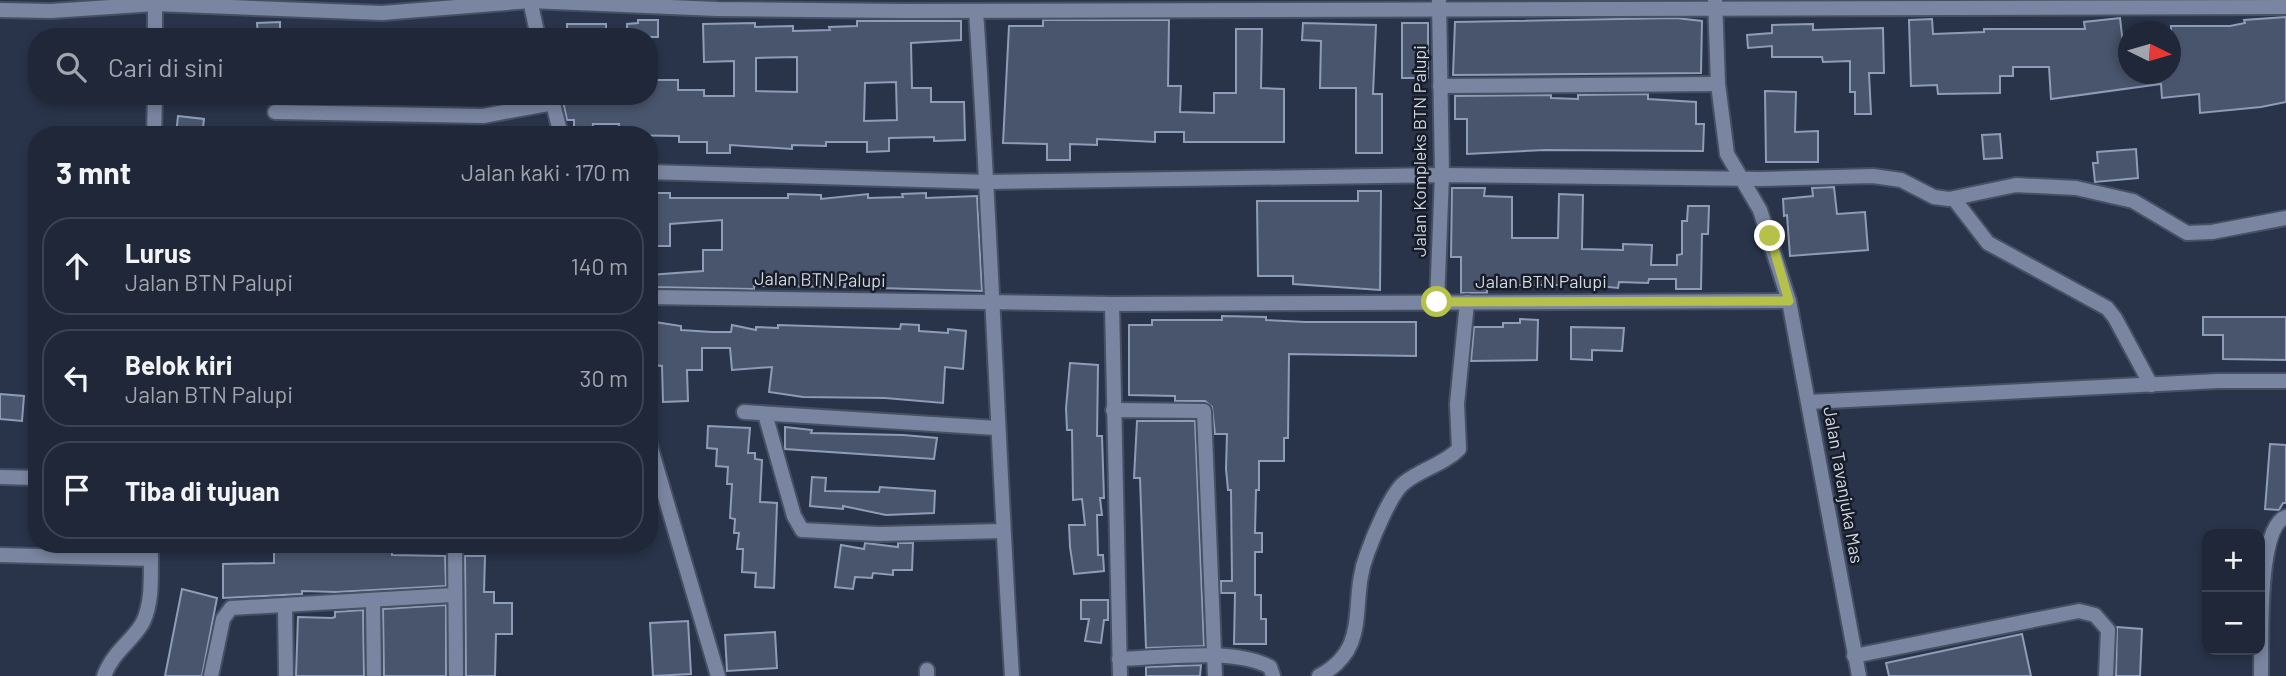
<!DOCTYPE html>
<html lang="id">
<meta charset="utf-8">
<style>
body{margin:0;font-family:Barlow,sans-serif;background:#2c3343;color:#f1f3f6}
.controls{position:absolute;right:21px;bottom:21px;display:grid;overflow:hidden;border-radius:14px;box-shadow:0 4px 10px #0003}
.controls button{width:63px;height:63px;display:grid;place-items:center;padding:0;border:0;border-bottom:2px solid #3c4453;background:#1f2738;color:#f1f3f6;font:35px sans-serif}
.compass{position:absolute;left:2118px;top:21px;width:63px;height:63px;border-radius:50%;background:#1f2738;box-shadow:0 4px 10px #0003;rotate:95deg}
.stop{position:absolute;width:21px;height:21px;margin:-16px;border:5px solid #b6c149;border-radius:50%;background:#fff}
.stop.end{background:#b6c149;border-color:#fff;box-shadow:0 2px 7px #0008}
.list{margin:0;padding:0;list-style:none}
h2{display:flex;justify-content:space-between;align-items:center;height:91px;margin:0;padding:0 28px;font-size:30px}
h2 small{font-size:23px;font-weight:400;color:#a1a5ae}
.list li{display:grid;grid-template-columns:46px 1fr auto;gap:21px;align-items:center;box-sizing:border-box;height:98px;margin:0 14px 14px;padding:0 14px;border:2px solid #3c4453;border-radius:28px}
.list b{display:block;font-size:26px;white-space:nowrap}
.list p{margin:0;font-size:23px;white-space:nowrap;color:#a1a5ae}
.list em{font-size:23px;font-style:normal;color:#a1a5ae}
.icon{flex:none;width:38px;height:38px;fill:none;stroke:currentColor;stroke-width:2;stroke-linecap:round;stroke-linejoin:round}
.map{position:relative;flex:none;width:2286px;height:676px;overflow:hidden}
.search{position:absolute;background:#1f2738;box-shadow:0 4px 10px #0003;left:28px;top:28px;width:630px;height:77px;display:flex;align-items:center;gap:18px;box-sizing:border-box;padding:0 24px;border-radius:28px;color:#a1a5ae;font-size:26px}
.panel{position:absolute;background:#1f2738;box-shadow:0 4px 10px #0003;left:28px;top:126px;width:630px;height:427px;border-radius:28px}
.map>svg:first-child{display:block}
.building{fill:#49556d;stroke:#8f9cb7;stroke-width:2;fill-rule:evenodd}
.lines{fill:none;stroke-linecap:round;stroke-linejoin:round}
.minor-casing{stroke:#475063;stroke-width:18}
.minor{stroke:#7a86a1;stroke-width:14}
.route{stroke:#b6c149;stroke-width:9}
.labels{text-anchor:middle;stroke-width:5;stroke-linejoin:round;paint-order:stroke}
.street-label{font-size:18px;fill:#d1d8e6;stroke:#171c26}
</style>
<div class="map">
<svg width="2286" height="676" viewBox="0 0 2286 676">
<rect width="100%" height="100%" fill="#29344a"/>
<g class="building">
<polygon points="2286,17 2286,102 2261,107 2200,113 2199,94 2162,98 2161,84 2051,99 2049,67 2013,67 2013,76 2000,76 2000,93 1938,94 1937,85 1911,86 1909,20 1932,19 1933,34 1984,32 1984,29 2085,29 2084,22 2120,18 2123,44 2129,43 2129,74 2171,74 2171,26 2230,26 2245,23 2244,20"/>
<polygon points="1676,18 1702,21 1701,73 1453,75 1455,22"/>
<polygon points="638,20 658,20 658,37 627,37 627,24 638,23"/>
<polygon points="1043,20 1169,20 1168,86 1181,86 1180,112 1214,113 1214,93 1236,93 1236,29 1262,29 1261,88 1284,89 1284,142 1184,142 1184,132 1155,132 1155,142 1097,139 1097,145 1070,144 1070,160 1047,160 1047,144 1003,143 1009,26 1043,26"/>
<path d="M857,21H961V40L911,43L912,88H931V102H964L965,140L934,141V137L889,138V151L867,152V142H826V146L792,145V149L730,145V153H707V142H679V136L618,135L619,124H593L592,135H574V120H567L562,96H649V80H678V90H704V96H734V61L704,62L703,24L755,23V27L793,26V31L830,30L829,27L857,26ZM797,57V92L756,91V58ZM896,82L897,120L864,121L865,83Z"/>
<polygon points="280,22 280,37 258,37 257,23"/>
<polygon points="1303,23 1376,25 1373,94 1382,94 1382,153 1356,153 1356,88 1320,88 1321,41 1302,40"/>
<rect x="1402" y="23" width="26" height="55"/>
<rect x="567" y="24" width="39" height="13"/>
<polygon points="1813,24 1813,30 1883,28 1884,73 1869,73 1871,114 1855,114 1855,92 1850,92 1850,61 1823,62 1822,57 1772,57 1772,46 1748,48 1747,35 1772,33 1772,25"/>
<polygon points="1765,91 1796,92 1795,132 1818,131 1818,162 1766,162"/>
<polygon points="1648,94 1648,99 1696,102 1696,124 1704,124 1703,151 1545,150 1467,154 1467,119 1455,119 1455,96 1551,95 1551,98 1578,99 1578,95"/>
<polygon points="178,116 204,119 202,135 176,135"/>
<polygon points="2000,134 2002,158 1984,159 1982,135"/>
<polygon points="2136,149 2138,178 2095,182 2093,163 2098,163 2097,152"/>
<polygon points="1834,187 1837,214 1865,212 1868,250 1790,256 1787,215 1784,216 1783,199 1813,196 1812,188"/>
<polygon points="1452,188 1485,188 1484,196 1512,197 1512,238 1558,238 1559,194 1583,195 1582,249 1623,250 1623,244 1652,245 1651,265 1677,265 1677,255 1682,254 1682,221 1687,221 1688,206 1709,206 1708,234 1702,234 1701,289 1676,289 1676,279 1649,279 1648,283 1619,282 1618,288 1559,282 1559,285 1515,285 1515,288 1487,288 1487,293 1461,293 1461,257 1451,257"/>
<polygon points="1358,191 1381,191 1380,290 1293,284 1293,276 1258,276 1257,201 1358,201"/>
<polygon points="649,193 670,193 670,198 788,198 788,194 821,195 821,199 868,194 868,198 903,197 902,194 926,193 926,198 977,196 982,291 879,288 879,283 845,283 845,287 754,286 754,289 649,287 649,275 703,271 703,250 722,250 722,220 670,224 670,246 649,246"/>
<polygon points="1222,316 1266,317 1266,320 1305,322 1416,322 1416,356 1289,354 1288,438 1284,438 1284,461 1259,461 1259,490 1256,490 1255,533 1262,533 1262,552 1255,552 1255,595 1261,595 1261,619 1266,619 1266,644 1234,644 1235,593 1221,593 1221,581 1232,581 1231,490 1228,490 1226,469 1227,434 1215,434 1212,407 1205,401 1175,401 1175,396 1129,395 1129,325 1152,325 1152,320 1222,320"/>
<polygon points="2203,317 2286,317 2286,360 2223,359 2223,335 2203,335"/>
<polygon points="1520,319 1538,320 1537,360 1471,361 1474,327 1503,327 1503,323 1520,323"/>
<polygon points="655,322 681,326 681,330 712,332 731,332 732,325 756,330 756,327 778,328 778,325 900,329 901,324 919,325 919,331 948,333 948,329 966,331 963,369 945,367 943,403 885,398 803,397 769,392 772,367 732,370 730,348 702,348 702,370 687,370 688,401 663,402 662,366 654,365"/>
<polygon points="1571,327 1624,328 1622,351 1592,350 1592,360 1571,359"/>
<polygon points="1070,363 1098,365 1097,436 1102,436 1104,498 1100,498 1102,515 1097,515 1098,555 1103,555 1104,571 1074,574 1070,547 1069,525 1085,525 1082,499 1073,500 1072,430 1067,430 1066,408"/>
<polygon points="0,394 24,396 22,421 0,419"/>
<polygon points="1137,421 1195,421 1204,646 1146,648 1140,478 1134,478"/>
<polygon points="708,426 750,428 748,453 755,453 755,459 762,460 760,502 777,503 774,588 755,587 756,573 742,572 743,549 737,549 739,533 734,533 735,519 730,518 732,484 727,484 728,467 716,466 717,449 707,448"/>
<polygon points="785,427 812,430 811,433 903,435 937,438 934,459 785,449"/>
<polygon points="2270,444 2286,445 2286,503 2283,503 2279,510 2265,509"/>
<polygon points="812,477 826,478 825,491 879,492 880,487 935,491 934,513 886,515 843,506 843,509 810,506"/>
<polygon points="865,543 898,547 898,543 913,543 912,570 893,570 893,575 873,573 872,578 855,577 853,589 835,587 841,545 864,549"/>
<polygon points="274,544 392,544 392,555 445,556 446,586 336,592 302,591 302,594 223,598 223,564 274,563"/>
<polygon points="465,556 485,556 484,592 494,592 494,603 512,603 512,634 496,634 495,676 466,676"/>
<polygon points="182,589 217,598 202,676 165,676"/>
<polygon points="1081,600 1108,600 1108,620 1104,620 1101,643 1085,641 1089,619 1081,619"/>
<polygon points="446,605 446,676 384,676 383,609"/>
<polygon points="363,610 364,676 296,676 298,617 332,618 335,617 335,612"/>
<polygon points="688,621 691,674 653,676 650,623"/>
<polygon points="2117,627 2142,629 2140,676 2116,676"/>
<polygon points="775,632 777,668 727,671 725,635"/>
<polygon points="2022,634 2031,676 1889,676 1886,663"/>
<polygon points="1201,665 1200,676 1146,676 1146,667"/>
</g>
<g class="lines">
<defs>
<g id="minor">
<polyline points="530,0 538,37"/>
<polyline points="1715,0 1718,84 1727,154 1760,210 1789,301 1859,676"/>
<polyline points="0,10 51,11 155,4 382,13 530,1 717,9 904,11 2286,7"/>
<path d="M976,11C991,232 998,454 1012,676"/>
<polyline points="155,37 155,4"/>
<polyline points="1440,86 1718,84"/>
<polyline points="551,96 561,135"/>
<polyline points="275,112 483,116 553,103"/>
<polyline points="154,135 155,96"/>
<polyline points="649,172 988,182 1442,175 1760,179 1873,176 1901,180 1934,197 1949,199 2016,185 2076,188 2133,201 2187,233 2212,232 2286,218"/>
<polyline points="1954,199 1988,243 2107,308 2115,318 2151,385"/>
<polyline points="649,297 1112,304 1789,301"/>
<polyline points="1437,302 1442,175 1439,2"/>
<polyline points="1112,304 1120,676"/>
<polyline points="1809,402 2218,381 2286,381"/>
<polyline points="1113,410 1204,411 1215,676"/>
<polyline points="744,412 996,428"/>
<polyline points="765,414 794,516 802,530 879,534 1003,531"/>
<polyline points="649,442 718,676"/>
<polyline points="0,477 37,478"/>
<polyline points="455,544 456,676"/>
<polyline points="0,555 151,559"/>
<polyline points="373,602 374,676"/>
<polyline points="285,606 286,676"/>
<polyline points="1854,656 2079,611 2095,615 2108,630 2106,676"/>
<path d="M1119,659C1161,658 1233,647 1270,667L1273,676"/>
<polyline points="927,670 927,676"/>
<path d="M104,676C113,651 133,641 143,622C154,599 150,569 151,544"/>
<polyline points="211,676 223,619 231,608 453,595"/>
<path d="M1319,676C1373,647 1348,603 1367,554C1373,537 1391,493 1404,483C1421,469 1443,465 1459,449L1457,404L1467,302"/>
<path d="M2261,676C2262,647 2256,527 2286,517"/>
</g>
</defs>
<use href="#minor" class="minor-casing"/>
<use href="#minor" class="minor"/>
</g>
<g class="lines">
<polyline class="route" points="1437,302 1789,301 1770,236"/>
</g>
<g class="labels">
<g class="street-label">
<text transform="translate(1420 151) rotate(-90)" y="6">Jalan Kompleks BTN Palupi</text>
<text transform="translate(820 280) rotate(1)" y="6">Jalan BTN Palupi</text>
<text x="1541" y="288">Jalan BTN Palupi</text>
<text transform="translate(1843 485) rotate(80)" y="6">Jalan Tavanjuka Mas</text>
</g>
</g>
</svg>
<div class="controls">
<button>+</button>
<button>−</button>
</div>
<svg class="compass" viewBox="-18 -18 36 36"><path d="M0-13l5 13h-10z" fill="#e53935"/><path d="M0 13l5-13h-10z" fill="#a1a5ae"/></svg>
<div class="stop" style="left:1437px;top:302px"></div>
<div class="stop end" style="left:1770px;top:236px"></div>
<div class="search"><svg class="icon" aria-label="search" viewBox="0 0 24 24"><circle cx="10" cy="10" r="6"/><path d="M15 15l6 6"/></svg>Cari di sini</div>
<section class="panel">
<h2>3 mnt<small>Jalan kaki · 170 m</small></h2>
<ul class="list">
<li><svg class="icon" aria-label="ahead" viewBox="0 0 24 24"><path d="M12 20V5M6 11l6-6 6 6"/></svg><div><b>Lurus</b><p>Jalan BTN Palupi</p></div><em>140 m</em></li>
<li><svg class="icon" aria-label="left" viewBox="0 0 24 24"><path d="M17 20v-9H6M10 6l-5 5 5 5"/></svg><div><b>Belok kiri</b><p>Jalan BTN Palupi</p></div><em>30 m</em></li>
<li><svg class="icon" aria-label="arrive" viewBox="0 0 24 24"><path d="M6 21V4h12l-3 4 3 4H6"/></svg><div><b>Tiba di tujuan</b></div></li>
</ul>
</section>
</div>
